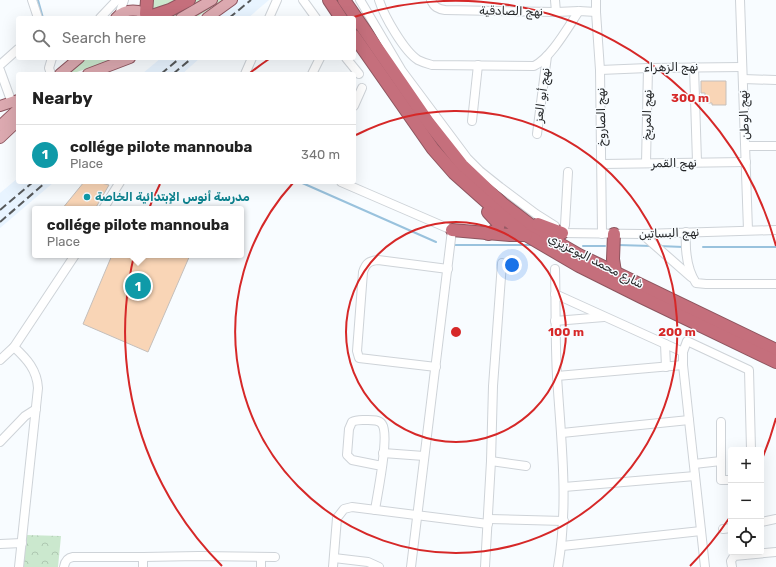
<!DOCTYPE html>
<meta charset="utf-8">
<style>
body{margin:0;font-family:Rubik,Cairo,sans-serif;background:#f2f2f2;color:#222}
.controls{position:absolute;right:12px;bottom:12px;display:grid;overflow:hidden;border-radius:4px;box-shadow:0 4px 16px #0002}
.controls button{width:36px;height:36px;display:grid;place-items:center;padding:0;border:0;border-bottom:1px solid #e0e0e0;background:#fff;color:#222;font:20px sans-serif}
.you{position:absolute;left:512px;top:265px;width:14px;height:14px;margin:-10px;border:3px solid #fff;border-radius:50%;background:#1a73e8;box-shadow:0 0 0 6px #1a73e833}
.badge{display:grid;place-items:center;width:26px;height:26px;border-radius:50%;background:#0b8043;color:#fff;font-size:13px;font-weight:700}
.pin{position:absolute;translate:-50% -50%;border:2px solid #fff;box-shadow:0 1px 4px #0006}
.popup{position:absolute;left:32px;top:206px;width:212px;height:52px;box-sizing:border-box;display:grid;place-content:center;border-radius:4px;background:#fff;filter:drop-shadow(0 1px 3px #0005);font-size:13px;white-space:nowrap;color:#767676}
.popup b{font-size:15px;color:#222}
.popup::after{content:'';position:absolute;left:50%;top:100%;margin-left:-8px;border:8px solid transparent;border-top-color:#fff}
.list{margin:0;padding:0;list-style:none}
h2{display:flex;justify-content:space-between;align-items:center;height:52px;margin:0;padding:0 16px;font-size:17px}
h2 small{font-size:13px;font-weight:400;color:#767676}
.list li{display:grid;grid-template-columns:26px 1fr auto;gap:12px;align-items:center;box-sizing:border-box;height:60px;padding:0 16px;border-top:1px solid #e0e0e0}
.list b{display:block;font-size:15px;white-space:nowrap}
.list p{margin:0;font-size:13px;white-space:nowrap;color:#767676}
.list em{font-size:13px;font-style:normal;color:#767676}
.icon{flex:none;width:22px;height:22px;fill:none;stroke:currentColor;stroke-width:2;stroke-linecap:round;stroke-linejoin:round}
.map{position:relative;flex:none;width:776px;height:567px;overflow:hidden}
.search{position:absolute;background:#fff;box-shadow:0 4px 16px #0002;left:16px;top:16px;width:340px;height:44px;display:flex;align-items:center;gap:10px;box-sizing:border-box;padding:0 14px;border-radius:4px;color:#767676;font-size:15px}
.panel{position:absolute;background:#fff;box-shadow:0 4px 16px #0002;left:16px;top:72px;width:340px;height:112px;border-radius:4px}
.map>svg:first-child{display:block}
.built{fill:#e8f4ff}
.grass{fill:#cbe8ce}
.park{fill:url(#park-crowns)}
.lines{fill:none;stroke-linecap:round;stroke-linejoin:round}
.stream{stroke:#99c2dd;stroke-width:2}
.building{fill:#f9d5b6;stroke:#c5bfbb}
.minor-casing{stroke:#ced3d8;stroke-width:10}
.major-casing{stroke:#8d555f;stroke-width:12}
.highway-casing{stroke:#8d555f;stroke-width:14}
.minor{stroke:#fff;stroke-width:8}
.major{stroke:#dca9b0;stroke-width:10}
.highway{stroke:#c56f7c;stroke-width:12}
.rail{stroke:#56595b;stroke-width:2;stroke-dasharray:8 4;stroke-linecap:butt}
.ring{fill:none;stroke:#d62828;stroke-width:2}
.culture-dot{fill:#0f9aa8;stroke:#f8fcff;stroke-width:1.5}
.labels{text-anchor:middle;stroke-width:3;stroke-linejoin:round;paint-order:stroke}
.street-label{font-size:12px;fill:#242628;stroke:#f8fcff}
.culture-label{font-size:12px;font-weight:bold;fill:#0d838f;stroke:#f8fcff;text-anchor:start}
.centre{fill:#d62828;stroke:#f8fcff;stroke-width:2}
.ring-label{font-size:12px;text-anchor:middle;font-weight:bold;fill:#d62828;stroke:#f8fcff;stroke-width:3;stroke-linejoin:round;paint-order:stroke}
</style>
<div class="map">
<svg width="776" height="567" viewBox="0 0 776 567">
<defs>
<pattern id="park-crowns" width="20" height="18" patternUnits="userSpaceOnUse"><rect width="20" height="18" fill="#cbe8ce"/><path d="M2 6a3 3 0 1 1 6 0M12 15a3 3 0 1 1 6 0" fill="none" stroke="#aec7b1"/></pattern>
</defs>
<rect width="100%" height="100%" fill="#f8fcff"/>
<g class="built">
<polygon points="238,0 269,0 248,18 216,18"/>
<polygon points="161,58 200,58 182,74 142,74"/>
<polygon points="18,178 18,182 54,182 0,228 0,193"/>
</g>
<g class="grass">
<polygon points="145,0 223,0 196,18 122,18"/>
<polygon points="83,58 118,58 71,74 70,70"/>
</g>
<polygon class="park" points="26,535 61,536 58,567 22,567"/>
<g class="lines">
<g class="stream">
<polyline points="38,0 43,18"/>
<polyline points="300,182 436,242"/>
<polyline points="453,245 532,245"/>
<polyline points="618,245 651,246"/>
<polyline points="583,246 605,246"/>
<polyline points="659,246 683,247"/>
<polyline points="703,247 776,247"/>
</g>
</g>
<g class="building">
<polygon points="701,81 726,81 726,105 712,105 712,103 708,103 708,98 705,98 705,93 701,93"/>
<polygon points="84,182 97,182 109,185 95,209 62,209"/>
<polygon points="112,255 190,255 148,352 83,324"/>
</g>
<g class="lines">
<defs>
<g id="minor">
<polyline points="32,0 38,18"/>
<polyline points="303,0 316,18"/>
<polyline points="360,0 402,71 467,158 480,171 500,187 536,214 555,226"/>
<path d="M379,0C384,16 404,51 418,60C422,62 428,64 432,65L534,66C551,58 568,27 579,11"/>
<path d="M431,0C434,7 438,9 445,10L556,12L579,11L596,12"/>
<polyline points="555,0 556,12"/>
<polyline points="596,0 596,12 600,70 602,234"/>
<polyline points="740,0 748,230"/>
<polyline points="119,15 124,0"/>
<polyline points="100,18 117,0"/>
<polyline points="269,18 277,0"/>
<polyline points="346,58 359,74"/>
<polyline points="0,65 18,49"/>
<polyline points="694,67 697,162"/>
<polyline points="0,70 12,103"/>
<polyline points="600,70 648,68 742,67"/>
<polyline points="51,74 49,68 52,58"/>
<polyline points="245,74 252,58"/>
<polyline points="312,74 320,58"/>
<polyline points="743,79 776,80"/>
<polyline points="354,106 362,88"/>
<polyline points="472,121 478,65"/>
<polyline points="537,134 547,56"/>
<polyline points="746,146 776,146"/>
<polyline points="646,163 648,68"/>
<polyline points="602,164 746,162"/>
<polyline points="341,182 452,230 411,567"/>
<polyline points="103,209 120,182"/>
<polyline points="563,231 565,225 568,172"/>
<path d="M686,232C685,250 686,268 696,283L706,284H776"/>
<polyline points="562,233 642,234 776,230"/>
<polyline points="642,234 691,277"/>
<path d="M555,269C556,305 555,340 557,376C561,440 569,503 558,567"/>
<polyline points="555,294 683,352"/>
<polyline points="555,321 604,317"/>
<polyline points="665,344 666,367"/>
<path d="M14,347C27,359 37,370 38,388L19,567"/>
<polyline points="0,360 14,347 75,255"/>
<path d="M436,367L359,358L357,351L363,272C366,263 369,261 378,260L448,269"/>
<polyline points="557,376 683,365"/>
<polyline points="721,422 721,480 731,480"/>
<polyline points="562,433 689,420"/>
<polyline points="0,442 25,416 36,409"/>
<polyline points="383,453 424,456"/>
<polyline points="491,461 526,466"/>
<polyline points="694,464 721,461"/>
<polyline points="564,487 695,476"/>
<path d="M375,510C377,496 390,435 382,424C379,420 373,420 368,420C362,420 357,419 352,422L349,429L347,455L352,460L382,466"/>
<polyline points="489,519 564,521"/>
<polyline points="761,522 776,519"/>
<polyline points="723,529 731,528"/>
<polyline points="0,544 22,543"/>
<polyline points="562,546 701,531"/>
<polyline points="143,557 143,567"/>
<polyline points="334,558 368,562 379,567"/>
<path d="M64,567C65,561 67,558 73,557H143L199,556L275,557"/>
<polyline points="261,567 261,557"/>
<polyline points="333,567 337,518 344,509 352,507 488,524"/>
<polyline points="485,567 491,461 493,386 502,263"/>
<polyline points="705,567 683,365 683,352 687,341 749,370 751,450"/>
<polyline points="732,567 731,561 734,556 776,552"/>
</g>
<g id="major">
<path d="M116,18C125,8 141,8 150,18"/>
<polyline points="181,18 212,0"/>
<polyline points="207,18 232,0"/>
<polyline points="60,74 79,58"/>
<polyline points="88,74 130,58"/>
<polyline points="0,106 18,100"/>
<polyline points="0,126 18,109"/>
<polyline points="0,138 18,121"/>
</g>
<g id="highway">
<polyline points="329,0 341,18"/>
<polyline points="344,0 428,122 462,165 503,204 541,233 579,255 776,350"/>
<polyline points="146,14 147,0"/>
<polyline points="149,17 170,10 189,0"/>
<polyline points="354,36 433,149 454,173 508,221 526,235 579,266 641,297 776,362"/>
<polyline points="538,224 562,233"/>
<polyline points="452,230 510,235 526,235"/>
<polyline points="488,234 497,230 499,224 488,212"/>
<polyline points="614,234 613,259 615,272"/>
</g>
</defs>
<use href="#minor" class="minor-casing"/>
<use href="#major" class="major-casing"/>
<use href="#highway" class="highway-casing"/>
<use href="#minor" class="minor"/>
<use href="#major" class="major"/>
<use href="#highway" class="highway"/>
<g class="rail">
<polyline points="229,18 251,0"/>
<polyline points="161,74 180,58"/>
<polyline points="173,74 192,58"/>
<polyline points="0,210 33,182"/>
<polyline points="0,222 46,182"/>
</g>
</g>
<g class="ring">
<circle cx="456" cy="332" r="110"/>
<path d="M356 135A221 221 0 1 1 293 183"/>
<path d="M776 418A331 331 0 0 1 762 459M730 517A331 331 0 0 1 690 566M222 566A331 331 0 0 1 160 184M250 73A331 331 0 0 1 269 59M354 17A331 331 0 0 1 776 246"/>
</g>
<circle class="culture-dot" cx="87" cy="197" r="4"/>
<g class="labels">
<g class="street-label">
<text transform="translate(511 11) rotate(1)" y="4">نهج الصادقية</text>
<text transform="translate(671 67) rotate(-1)" y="4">نهج الزهراء</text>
<text transform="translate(542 95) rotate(-82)" y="4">نهج أبو العز</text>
<text transform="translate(647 115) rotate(-89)" y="4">نهج المريخ</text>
<text transform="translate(744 115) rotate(-93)" y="4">نهج الوطن</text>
<text transform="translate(601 117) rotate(-91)" y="4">نهج الصاروخ</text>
<text transform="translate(674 163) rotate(-1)" y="4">نهج القمر</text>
<text transform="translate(669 233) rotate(-2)" y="4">نهج البساتين</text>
<text transform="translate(596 261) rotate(27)" y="4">شارع محمد البوعزيزي</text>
</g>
<g class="culture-label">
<text x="95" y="201">مدرسة أنوس الإبتدائية الخاصة</text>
</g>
</g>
<circle cx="456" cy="332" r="6" class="centre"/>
<g class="ring-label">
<text x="690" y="102">300 m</text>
<text x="566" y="336">100 m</text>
<text x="677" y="336">200 m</text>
</g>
</svg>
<div class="controls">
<button>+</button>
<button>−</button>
<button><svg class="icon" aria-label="locate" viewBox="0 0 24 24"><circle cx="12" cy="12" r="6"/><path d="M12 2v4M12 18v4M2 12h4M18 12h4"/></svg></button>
</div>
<div class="you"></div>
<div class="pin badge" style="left:138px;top:286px;background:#0f9aa8">1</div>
<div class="popup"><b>collége pilote mannouba</b>Place</div>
<div class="search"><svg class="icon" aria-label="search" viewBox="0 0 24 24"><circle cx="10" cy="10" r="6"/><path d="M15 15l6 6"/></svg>Search here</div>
<section class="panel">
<h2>Nearby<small></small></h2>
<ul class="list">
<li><span class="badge" style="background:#0f9aa8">1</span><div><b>collége pilote mannouba</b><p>Place</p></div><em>340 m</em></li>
</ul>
</section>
</div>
